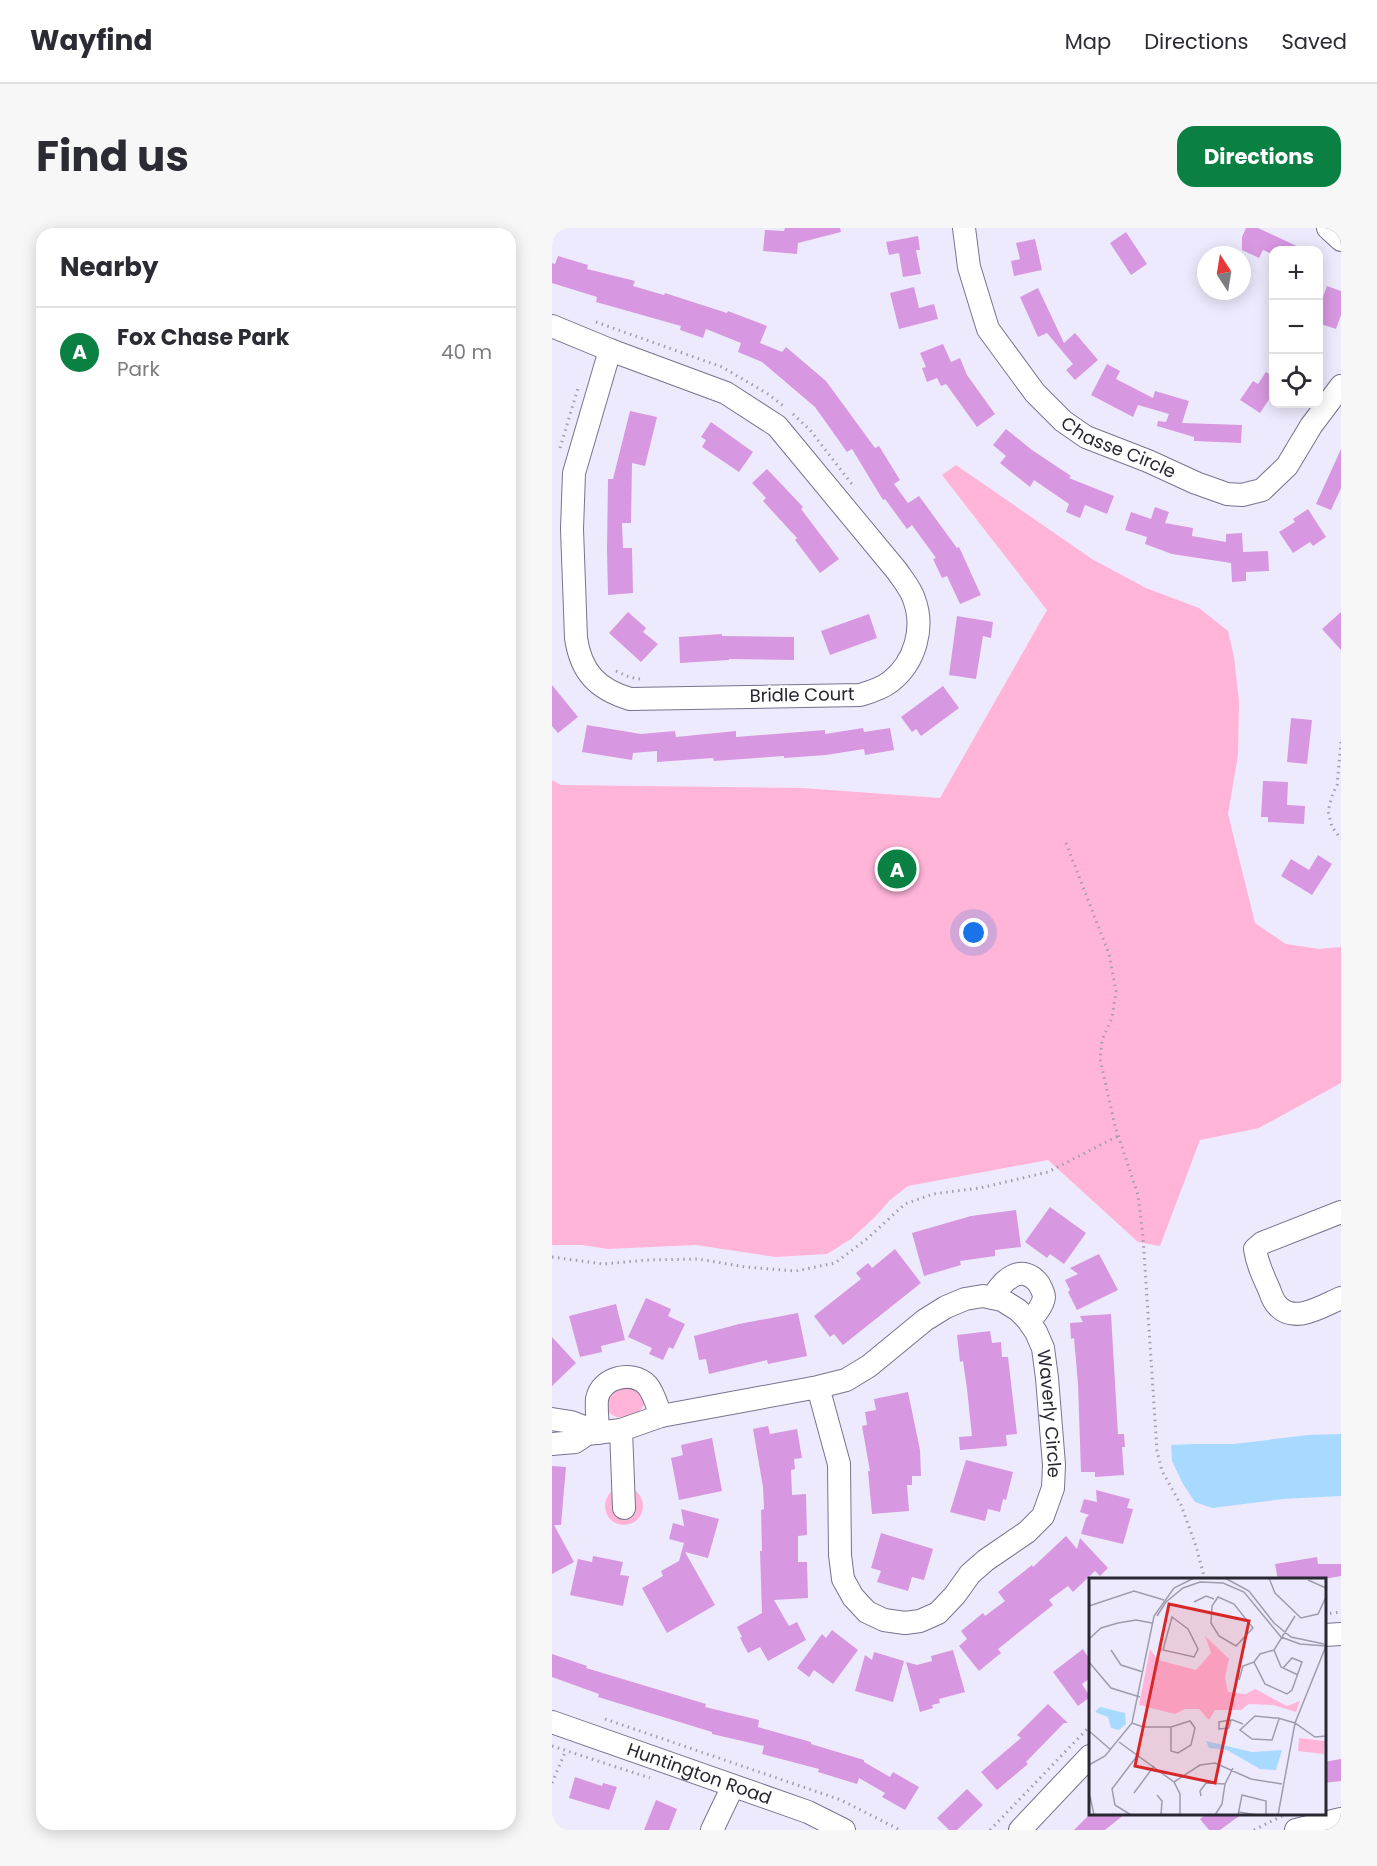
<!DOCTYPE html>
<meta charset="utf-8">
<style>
body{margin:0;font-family:Poppins,sans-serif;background:#f7f7f7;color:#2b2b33}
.controls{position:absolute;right:18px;top:18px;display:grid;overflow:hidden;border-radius:12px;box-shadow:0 3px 15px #0003}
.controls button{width:54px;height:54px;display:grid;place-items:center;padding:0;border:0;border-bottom:2px solid #e1e1e2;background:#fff;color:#2b2b33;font:30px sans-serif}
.compass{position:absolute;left:645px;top:18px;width:54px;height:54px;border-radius:50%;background:#fff;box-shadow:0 3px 15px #0003;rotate:348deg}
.you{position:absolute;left:422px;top:705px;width:21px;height:21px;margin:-15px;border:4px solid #fff;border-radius:50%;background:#1a73e8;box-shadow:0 0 0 9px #1a73e833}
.badge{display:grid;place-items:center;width:39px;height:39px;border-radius:50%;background:#0b8043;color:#fff;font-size:20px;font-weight:700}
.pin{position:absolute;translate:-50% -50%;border:3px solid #fff;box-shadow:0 2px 6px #0006}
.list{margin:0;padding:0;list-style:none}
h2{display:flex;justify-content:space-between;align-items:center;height:78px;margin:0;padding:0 24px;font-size:26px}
h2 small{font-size:20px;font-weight:400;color:#7c7c81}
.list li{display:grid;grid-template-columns:39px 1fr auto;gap:18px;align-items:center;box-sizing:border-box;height:90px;padding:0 24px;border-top:2px solid #e1e1e2}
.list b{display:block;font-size:22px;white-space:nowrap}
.list p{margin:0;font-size:20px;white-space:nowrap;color:#7c7c81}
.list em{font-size:20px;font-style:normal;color:#7c7c81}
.icon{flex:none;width:33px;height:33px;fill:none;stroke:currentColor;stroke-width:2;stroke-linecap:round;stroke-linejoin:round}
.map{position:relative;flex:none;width:789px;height:1602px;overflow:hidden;border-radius:18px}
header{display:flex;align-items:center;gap:36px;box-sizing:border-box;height:84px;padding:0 30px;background:#fff;border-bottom:2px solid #e1e1e2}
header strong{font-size:28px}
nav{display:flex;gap:33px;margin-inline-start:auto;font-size:21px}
.intro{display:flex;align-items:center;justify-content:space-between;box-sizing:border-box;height:144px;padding:0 36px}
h1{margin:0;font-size:42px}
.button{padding:15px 27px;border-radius:18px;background:#0b8043;color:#fff;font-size:21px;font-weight:700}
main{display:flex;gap:36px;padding:0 36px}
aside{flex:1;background:#fff;border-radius:18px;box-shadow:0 3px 15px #0003}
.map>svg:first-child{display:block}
.green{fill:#ffb4d8}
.water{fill:#a8daff}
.building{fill:#d798e1}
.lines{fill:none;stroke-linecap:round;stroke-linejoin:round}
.minor-casing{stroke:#78738e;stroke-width:24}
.path{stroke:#a19eae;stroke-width:3;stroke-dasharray:1.5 4.5;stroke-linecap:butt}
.minor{stroke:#fff;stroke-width:22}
.labels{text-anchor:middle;stroke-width:5;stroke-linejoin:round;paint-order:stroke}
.street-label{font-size:18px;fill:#292732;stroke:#fff}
.inset-road{fill:none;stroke:#9f9cac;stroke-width:1.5}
.view{fill:#d62828;fill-opacity:0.15;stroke:#d62828;stroke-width:3}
.inset-edge{fill:none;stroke:#292732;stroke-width:3}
</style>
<header>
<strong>Wayfind</strong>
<nav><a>Map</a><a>Directions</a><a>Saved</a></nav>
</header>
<div class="intro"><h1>Find us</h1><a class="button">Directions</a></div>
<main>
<aside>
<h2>Nearby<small></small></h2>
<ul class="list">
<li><span class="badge">A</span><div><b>Fox Chase Park</b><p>Park</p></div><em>40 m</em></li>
</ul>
</aside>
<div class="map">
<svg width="789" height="1602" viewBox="0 0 789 1602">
<rect width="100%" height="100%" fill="#eeeafd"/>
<g class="green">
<polygon points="404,237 540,331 594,360 647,380 676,403 682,429 687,473 686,527 676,586 703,695 734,716 767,721 789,719 789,855 707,900 648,912 608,1018 586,1014 496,932 356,958 338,972 323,989 299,1011 275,1026 223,1029 144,1017 56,1021 30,1017 0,1017 0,552 9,557 250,560 388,570 495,382 390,247"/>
<path d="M83,1158L93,1174C87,1197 41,1196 58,1162Z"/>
<circle cx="72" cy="1278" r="19"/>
</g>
<polygon class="water" points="789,1206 789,1268 731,1271 660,1280 643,1274 631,1256 620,1233 619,1217 641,1216 682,1216 756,1207"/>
<g class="building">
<polygon points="233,0 288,0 289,4 246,15 245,26 211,23 213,2 232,3"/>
<polygon points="694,0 706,0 753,22 722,22 722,27 711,22 707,30 690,22 690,9"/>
<polygon points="574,4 595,36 579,47 558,15"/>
<polygon points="366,8 368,22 364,22 369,46 351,49 347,25 337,27 334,14"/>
<polygon points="483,11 490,42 462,48 459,33 468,31 464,15"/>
<polygon points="6,28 36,37 35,41 83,53 81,58 112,67 113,65 175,85 176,83 215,98 208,115 230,124 234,119 274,153 323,220 327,218 348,252 342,256 356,275 367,268 405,320 407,319 429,367 408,376 395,348 390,350 381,331 384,330 360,297 355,301 333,271 331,272 300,221 295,224 263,179 210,134 186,124 189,115 154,101 151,110 128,102 129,98 44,74 45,69 0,55 0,35 3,36"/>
<polygon points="775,58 789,63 789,87 784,101 766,95 766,83"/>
<polygon points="362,59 367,80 382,76 386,91 347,101 338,65"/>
<polygon points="486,60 512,115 523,105 546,132 523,152 514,142 521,136 495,105 486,109 468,69"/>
<polygon points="391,116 399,134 408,130 415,147 443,186 425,199 394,156 389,158 385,150 375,154 370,140 374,139 368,125"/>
<polygon points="555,136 568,143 564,151 601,170 603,163 637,173 630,195 690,197 689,215 642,213 642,209 605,198 606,193 614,194 617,186 586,177 581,189 539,167"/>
<polygon points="714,144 722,149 722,164 708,185 688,172 701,153 706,156"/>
<polygon points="78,183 105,189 93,238 80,235 79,295 70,295 71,320 80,320 81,365 56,367 55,321 56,251 61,251"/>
<polygon points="159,194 201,224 187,244 150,219 154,212 149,209"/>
<polygon points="454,201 480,222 519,248 517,250 562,268 555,286 533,277 528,290 514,284 517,276 482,252 478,259 448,235 454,228 441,217"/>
<polygon points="789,221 789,260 779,282 764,276"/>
<polygon points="215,241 251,279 249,281 287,331 268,345 243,312 245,310 211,273 214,270 200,255"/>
<polygon points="603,279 617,284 613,295 641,300 640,308 674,314 674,306 690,305 691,324 716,323 717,343 694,344 694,353 680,354 679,335 620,326 593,316 595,309 573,302 579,284 599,291"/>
<polygon points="756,281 774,309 761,318 758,314 741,325 727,304 743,294 741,291"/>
<polygon points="76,384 94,400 91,404 106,416 89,434 57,405"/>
<polygon points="789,384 789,422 770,401"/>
<polygon points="317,386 325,410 278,427 269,403"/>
<polygon points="405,388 441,394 439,410 431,408 424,451 397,447"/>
<polygon points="170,406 170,408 242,409 242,432 177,431 177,432 128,435 127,409"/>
<polygon points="0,457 26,489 6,505 0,498"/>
<polygon points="391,458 407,480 369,508 364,501 360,504 349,489"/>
<polygon points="739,490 760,492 755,536 735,534"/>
<polygon points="35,497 89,506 123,503 124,509 184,503 184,509 273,502 273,506 311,500 312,504 338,500 342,522 313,527 312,521 274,527 232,530 232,528 162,533 161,530 105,534 105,523 81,525 80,532 30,524"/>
<polygon points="711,553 736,554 735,577 753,578 752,596 716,594 716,589 709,589"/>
<polygon points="766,627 780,636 760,667 729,648 739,631 757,642"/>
<polygon points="498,979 534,1005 512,1036 498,1026 495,1030 473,1014"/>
<polygon points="464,982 469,1019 443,1022 443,1028 408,1033 409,1037 372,1048 360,1005 419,988"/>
<polygon points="343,1021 369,1055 291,1117 282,1106 278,1109 262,1088 309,1051 304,1045 316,1035 320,1040"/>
<polygon points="547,1026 566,1062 525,1082 516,1064 518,1062 513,1052 526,1046 518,1040"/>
<polygon points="94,1070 119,1081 116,1088 133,1096 121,1121 117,1119 111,1132 97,1126 100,1120 76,1109"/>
<polygon points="64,1076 73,1112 49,1118 50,1124 28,1129 17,1088"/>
<polygon points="246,1085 255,1128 216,1136 215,1132 157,1146 154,1131 147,1132 142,1108 187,1096"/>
<polygon points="559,1086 566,1206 572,1206 573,1219 570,1219 572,1247 543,1249 543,1244 529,1244 526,1156 522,1110 519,1111 518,1095 531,1094 528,1088"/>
<polygon points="438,1103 440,1115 449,1114 450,1129 456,1129 465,1206 454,1207 455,1218 408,1222 407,1209 420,1208 415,1161 411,1133 408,1134 405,1107"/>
<polygon points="0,1109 24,1135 0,1158"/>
<polygon points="356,1164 368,1222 369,1248 360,1248 360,1257 355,1257 357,1283 320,1286 316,1243 318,1243 310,1198 315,1197 313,1184 324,1182 322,1171"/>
<polygon points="216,1198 218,1206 245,1201 250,1230 242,1231 243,1241 239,1242 240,1267 254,1266 255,1307 246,1308 246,1334 255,1334 256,1370 222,1372 237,1398 245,1394 254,1412 216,1433 208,1419 196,1425 188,1410 190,1409 185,1399 210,1385 208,1323 210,1323 209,1282 212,1281 211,1259 201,1201"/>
<polygon points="160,1210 170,1263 127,1272 119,1230 131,1227 129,1217"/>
<polygon points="414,1232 461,1244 454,1272 451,1271 448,1284 436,1281 433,1293 398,1284"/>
<polygon points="0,1238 14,1239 9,1297 2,1297 22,1334 0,1346"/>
<polygon points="544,1262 578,1271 575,1280 581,1281 571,1316 529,1306 534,1290 537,1287 528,1284 532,1271 545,1274"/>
<polygon points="129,1281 167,1291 156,1330 133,1324 163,1377 115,1405 90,1360 111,1348 109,1343 127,1333 132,1315 117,1311 121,1295 132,1298"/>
<polygon points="329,1305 381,1321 372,1352 360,1349 356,1363 325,1354 329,1343 319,1340"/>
<polygon points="514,1308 525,1321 528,1310 556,1340 548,1348 543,1343 521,1364 516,1358 497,1372 501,1377 446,1421 449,1425 427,1443 407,1418 415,1411 409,1403 431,1385 433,1388 453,1373 446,1364 480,1337 481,1339"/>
<polygon points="41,1328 71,1334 68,1347 77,1348 71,1378 18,1367 26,1331 40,1334"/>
<polygon points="765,1329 766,1336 789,1336 789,1348 767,1352 726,1352 723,1336"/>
<polygon points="280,1402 306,1422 281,1456 262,1442 257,1449 245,1440 270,1406 274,1410"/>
<polygon points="531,1421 538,1432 538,1450 530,1456 538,1469 526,1478 501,1444"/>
<polygon points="401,1422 413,1464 387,1471 388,1475 380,1477 381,1480 368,1484 354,1434 365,1437 380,1433 379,1428"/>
<polygon points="322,1424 352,1433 341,1474 303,1463 313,1427 320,1432"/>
<polygon points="0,1426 35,1438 34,1440 154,1476 153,1479 207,1492 206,1499 259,1514 259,1516 312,1532 312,1534 338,1549 341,1544 367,1559 353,1582 330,1569 333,1565 307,1550 305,1556 266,1544 267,1541 210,1526 212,1518 160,1506 160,1504 46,1469 47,1466 0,1449"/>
<polygon points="496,1476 516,1495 512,1495 474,1534 476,1536 445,1562 429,1544 469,1510 465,1507"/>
<polygon points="789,1531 789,1553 772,1555 772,1534"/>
<polygon points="23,1549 50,1558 51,1555 65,1559 57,1582 17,1570"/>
<polygon points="415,1561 431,1577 405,1602 397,1602 385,1590"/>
<polygon points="104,1572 125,1581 117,1602 92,1602"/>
<polygon points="538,1586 573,1586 553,1602 522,1602"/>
<polygon points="654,1586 690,1586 668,1602 657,1602 648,1591"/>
</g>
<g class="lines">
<defs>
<g id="minor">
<path id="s1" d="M412,0L417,39L436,101L483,165L511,193L534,209L596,233L644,255L675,266L690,267L710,262L735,238L759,198L789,158"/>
<polyline points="776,0 789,12"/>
<polyline points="0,98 58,122"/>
<path d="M58,122L174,165L225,198L345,343C351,352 359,361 362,371C373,400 363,435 338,454C329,461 318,464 308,467L78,471C45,461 29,444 24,410L20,301L22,245Z"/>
<path d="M789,984L710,1015L703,1021C705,1035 711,1048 717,1061C719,1066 721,1073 725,1077C742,1097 770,1078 789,1070"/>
<path d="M441,1070C450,1052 470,1034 487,1056C489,1060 492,1065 492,1069C491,1078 483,1087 477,1093"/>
<polyline points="0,1191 19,1194 32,1199 35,1206"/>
<polyline points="69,1202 72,1280"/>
<path d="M46,1205C46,1194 44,1182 45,1171C49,1149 80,1142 95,1157C102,1165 105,1178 109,1188"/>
<path id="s2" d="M0,1216L23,1214L35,1206L69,1202L109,1188L266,1159L294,1152L317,1138L373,1092L394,1079L413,1071L431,1068L450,1072L466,1082L475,1091L484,1104L491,1120L495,1150L502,1237L501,1260L491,1288L475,1304L434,1332L418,1346L403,1367L386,1385L368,1393L353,1395L332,1392L315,1384L301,1369L291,1351L288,1327L287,1236L266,1159"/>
<polyline points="772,1407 789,1406"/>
<path id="s3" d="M0,1494L256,1584L292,1602"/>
<polyline points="160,1602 181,1558"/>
<polyline points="468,1602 538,1528"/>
<polyline points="744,1602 789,1591"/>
</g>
</defs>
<use href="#minor" class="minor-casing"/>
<g class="path">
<polyline points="44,94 170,139 216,166 234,180"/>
<polyline points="241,186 258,202 302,259"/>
<polyline points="8,220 26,160"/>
<polyline points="64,443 77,449 88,451"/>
<polyline points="789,514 785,557 780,568 776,583 780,599 789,611"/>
<polyline points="514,615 557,726 564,763 560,790 550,812 548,831 563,898 586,967 591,1009 605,1223 610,1243 629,1277 644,1318 653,1352"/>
<polyline points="0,1029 51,1036 95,1032 146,1031 194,1039 244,1043 283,1035 316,1010 353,976 381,966 428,960 496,944 566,908"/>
<polyline points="772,1386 789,1384"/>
<polyline points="53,1491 289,1572 348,1602"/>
<polyline points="0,1518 98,1550"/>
<polyline points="0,1555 14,1522"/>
<polyline points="438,1602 538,1498"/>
<polyline points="702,1602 734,1586"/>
</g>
<use href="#minor" class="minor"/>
</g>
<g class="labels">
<g class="street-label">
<text dy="6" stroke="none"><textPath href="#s1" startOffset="285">Chasse Circle</textPath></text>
<text transform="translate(250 467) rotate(-1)" y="6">Bridle Court</text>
<text dy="6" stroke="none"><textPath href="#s2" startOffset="616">Waverly Circle</textPath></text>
<text dy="6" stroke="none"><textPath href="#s3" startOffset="156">Huntington Road</textPath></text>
</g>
</g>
<g transform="translate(537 1350)">
<rect width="237" height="237" fill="#eeeafd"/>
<path d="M116,58L140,81L136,100L139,114L157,116L166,111L198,128L211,123L207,134L184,127L160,126L152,132H126L120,142L110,131H96L86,136L50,127L61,71L69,82L107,92L122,75ZM210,160L236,163L235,176L209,173Z" fill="#ffb4d8"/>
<path d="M11,129L36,135L37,146L30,152L22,150L19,139L6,134ZM117,163L163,174L193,172L187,192L171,191L138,172L120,170Z" fill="#a8daff"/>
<path class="inset-road" d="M136,0L160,13L185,45L202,59L235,66M180,0L186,15L212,40L229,36L237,19M219,2L237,10M129,19L145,26L164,50L147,68L130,58L122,45L123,28ZM105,24L117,18L125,21M0,28L45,13L75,22M68,38L77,24L94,10L111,4L134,5L155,14L192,59L211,66L237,68M206,38L185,72L192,89L209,97M83,39L99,51L109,71L105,79L74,72ZM0,61L12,50L29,45L47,42L63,45M22,72L32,87L54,94M185,72L171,76L165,84L176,106L198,116L203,112L213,84L203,80L194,90M0,84L22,110L51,119M150,102L154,88L165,84M190,141L183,162L163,161L151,152L166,138L185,140H189L206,145L226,159L237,158M142,142L140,150L130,151V144L141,142H144L154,146M43,145L54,149H82L101,143L106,150L102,167L89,175L82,173V149M0,153L22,172M30,164L85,204L91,216V237M0,187L16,178L43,145L65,38L85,10L105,0M85,204L111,187L126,185L162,201L193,206M45,215L65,188M68,217L73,223L72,237M1,218L5,237M112,218L111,213L117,205L136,206M150,234L168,237M42,237L26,227L23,211L48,178M126,237L133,226L136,206L144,190M149,237L153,217L177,223V237M189,237L206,145L237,68"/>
<path class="view" d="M80,26L160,43L126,205L46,188Z"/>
<rect width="237" height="237" class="inset-edge"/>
</g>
</svg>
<div class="controls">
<button>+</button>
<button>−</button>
<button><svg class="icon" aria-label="locate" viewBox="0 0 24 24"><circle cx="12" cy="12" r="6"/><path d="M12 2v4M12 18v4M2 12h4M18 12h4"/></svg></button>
</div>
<svg class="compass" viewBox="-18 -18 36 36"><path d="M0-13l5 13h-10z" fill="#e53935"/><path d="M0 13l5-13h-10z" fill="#7c7c81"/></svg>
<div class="you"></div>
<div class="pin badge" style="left:345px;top:641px">A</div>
</div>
</main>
